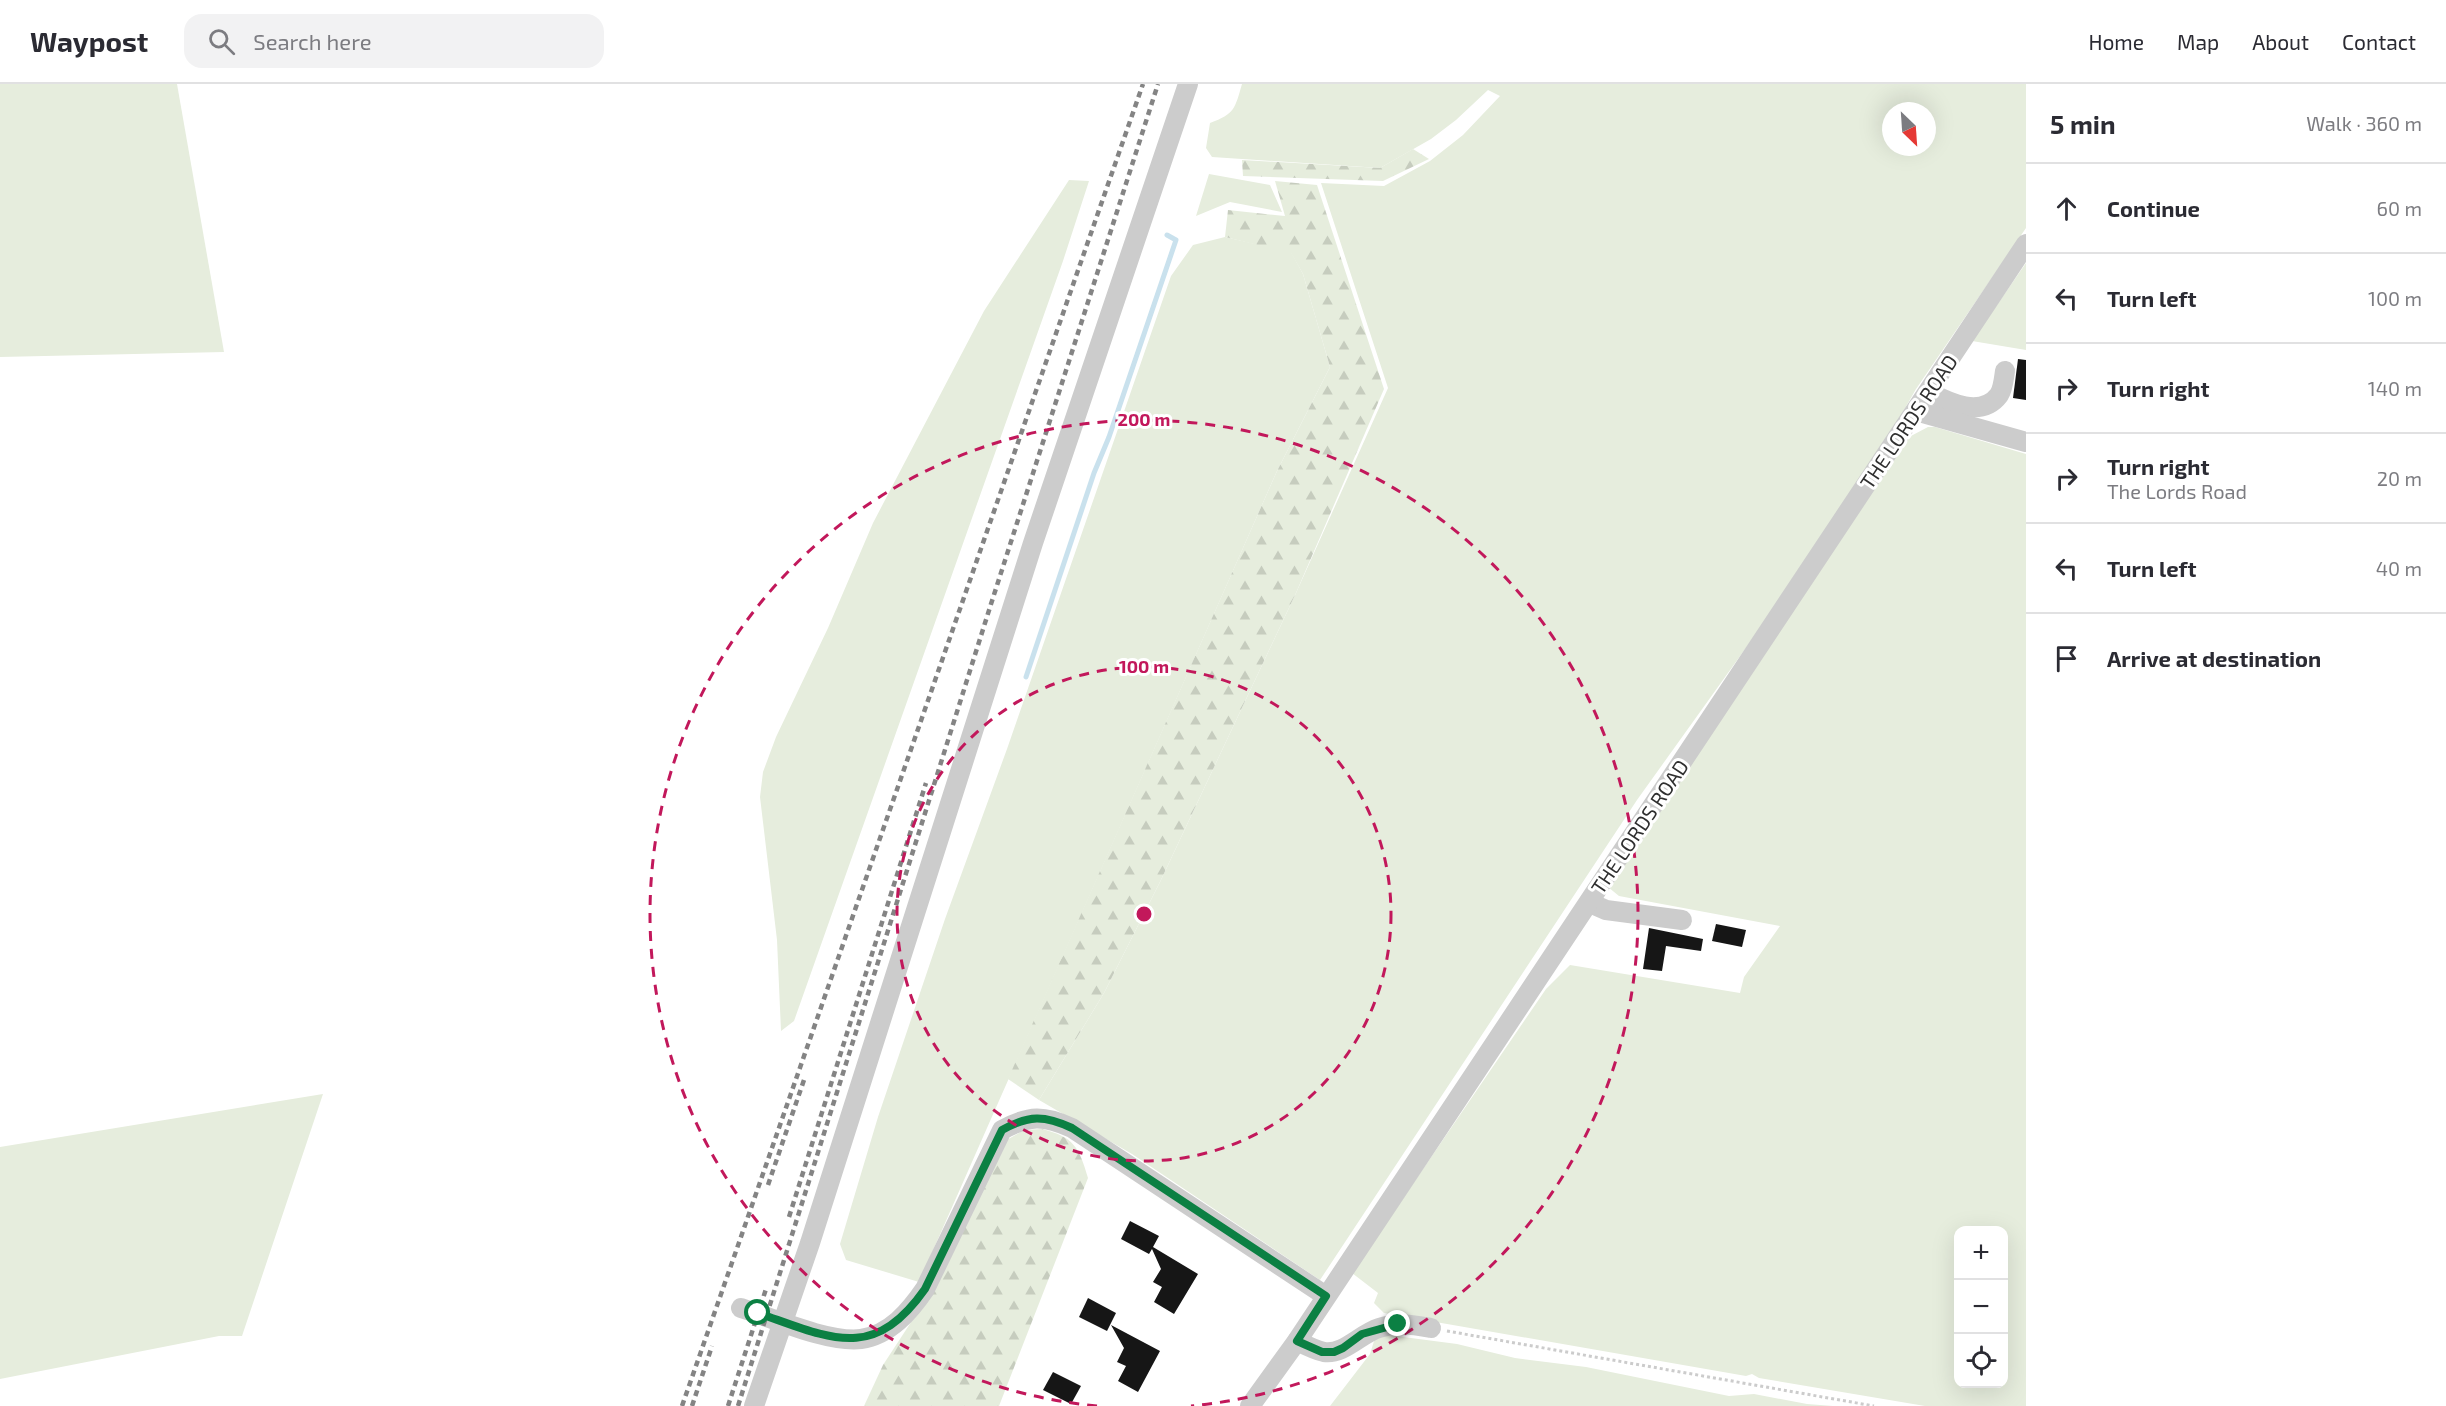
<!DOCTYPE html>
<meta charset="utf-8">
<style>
body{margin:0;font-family:"Exo 2",sans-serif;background:#f2f2f3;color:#2b2b33}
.controls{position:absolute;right:18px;bottom:18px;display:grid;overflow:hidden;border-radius:12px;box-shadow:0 6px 24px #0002}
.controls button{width:54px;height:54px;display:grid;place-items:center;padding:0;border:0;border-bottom:2px solid #e1e1e2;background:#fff;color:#2b2b33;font:30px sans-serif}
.compass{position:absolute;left:1882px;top:18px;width:54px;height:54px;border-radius:50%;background:#fff;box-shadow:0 6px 24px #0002;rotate:155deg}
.stop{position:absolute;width:18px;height:18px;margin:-14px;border:4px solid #0b8043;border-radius:50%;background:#fff}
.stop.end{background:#0b8043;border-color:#fff;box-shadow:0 2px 6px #0008}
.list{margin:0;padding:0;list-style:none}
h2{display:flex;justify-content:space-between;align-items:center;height:78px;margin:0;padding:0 24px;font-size:26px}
h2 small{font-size:20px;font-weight:400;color:#7c7c81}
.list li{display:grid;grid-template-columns:39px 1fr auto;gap:18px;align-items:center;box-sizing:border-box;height:90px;padding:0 24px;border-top:2px solid #e1e1e2}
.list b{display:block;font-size:22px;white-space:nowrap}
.list p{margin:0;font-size:20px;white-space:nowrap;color:#7c7c81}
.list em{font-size:20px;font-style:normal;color:#7c7c81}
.icon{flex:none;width:33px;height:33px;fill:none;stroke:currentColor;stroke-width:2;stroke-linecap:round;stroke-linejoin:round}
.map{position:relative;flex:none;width:2026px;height:1322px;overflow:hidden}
header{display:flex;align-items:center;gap:36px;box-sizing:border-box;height:84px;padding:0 30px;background:#fff;border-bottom:2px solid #e1e1e2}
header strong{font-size:28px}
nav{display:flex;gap:33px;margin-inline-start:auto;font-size:21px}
.search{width:420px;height:54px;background:#f2f2f3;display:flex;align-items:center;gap:15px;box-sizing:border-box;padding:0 21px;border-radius:18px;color:#7c7c81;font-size:22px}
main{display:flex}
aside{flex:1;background:#fff}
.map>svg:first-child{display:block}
.green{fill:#e6eddd;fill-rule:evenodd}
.forest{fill:url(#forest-firs)}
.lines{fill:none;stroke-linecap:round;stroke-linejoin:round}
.stream{stroke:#c9e1ed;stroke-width:5}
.building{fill:#161616}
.path{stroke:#ccc;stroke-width:3;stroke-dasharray:3 3;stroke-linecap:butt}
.minor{stroke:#ccc;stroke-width:20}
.rail{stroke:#848484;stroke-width:4.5;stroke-dasharray:6 4.5;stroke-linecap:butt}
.route{stroke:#0b8043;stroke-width:8}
.ring{fill:none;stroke:#c2185b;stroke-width:3;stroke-dasharray:10 8}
.labels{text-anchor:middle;stroke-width:6;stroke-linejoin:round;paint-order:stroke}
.street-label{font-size:20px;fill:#2f2f2f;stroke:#fff}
.centre{fill:#c2185b;stroke:#fff;stroke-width:3}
.ring-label{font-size:18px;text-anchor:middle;font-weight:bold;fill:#c2185b;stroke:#fff;stroke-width:6;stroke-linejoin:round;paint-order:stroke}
</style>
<header>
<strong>Waypost</strong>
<div class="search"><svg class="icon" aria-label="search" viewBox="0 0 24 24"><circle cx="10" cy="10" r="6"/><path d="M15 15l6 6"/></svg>Search here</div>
<nav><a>Home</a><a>Map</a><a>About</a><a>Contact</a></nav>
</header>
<main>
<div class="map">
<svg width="2026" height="1322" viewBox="0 0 2026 1322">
<defs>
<pattern id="forest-firs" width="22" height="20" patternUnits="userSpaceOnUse" patternTransform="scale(1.5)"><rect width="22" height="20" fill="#e6eddd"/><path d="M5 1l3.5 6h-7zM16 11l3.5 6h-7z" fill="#c6ccbe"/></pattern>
</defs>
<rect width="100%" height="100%" fill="#fff"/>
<g class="green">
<polygon points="0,0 177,0 224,268 0,273"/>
<path d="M1242,0H2026V144L1916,305L1892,347L1758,547L1637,716L1320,1196L1132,1070L1039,1016L1104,909L1160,798L1296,509L1388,304L1321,99L1384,102L1430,77L1463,51L1500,12L1488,6L1456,36L1431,55L1380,84L1212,73L1206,64L1210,39C1235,30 1235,24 1242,0ZM1891,27H1927V63H1891Z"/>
<polygon points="1209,90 1270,101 1282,128 1230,118 1196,132"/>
<polygon points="1069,96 1089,97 1063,177 794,937 781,947 777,856 760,713 763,688 776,653 828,544 873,439 984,227"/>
<polygon points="1225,153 1291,168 1303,190 1330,283 1277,387 919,1198 846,1176 840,1160 878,1033 945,835 1007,665 1171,192 1193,161"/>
<polygon points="2026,179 2026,266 1972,257"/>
<path d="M1928,343H1935L2026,370V1322H1925L1759,1294L1752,1290L1746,1292L1384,1229L1374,1219L1378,1209L1352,1189L1546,905L1570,881L1740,909L1744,893L1780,842L1619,812L1608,803L1909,353ZM1958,1146H2004V1300H1958Z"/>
<polygon points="323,1010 242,1252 219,1252 0,1295 0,1063"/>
<polygon points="1388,1251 1457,1260 1515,1274 1586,1283 1729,1312 1754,1310 1807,1320 1833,1322 1330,1322 1370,1270 1375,1254"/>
</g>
<g class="forest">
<polygon points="1413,65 1429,75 1383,97 1243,92 1242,76 1380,84"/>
<polygon points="1275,97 1317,101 1384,305 1296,509 1160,798 1104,909 1039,1016 1008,995 1277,387 1330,283 1303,190 1291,169 1225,153 1228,126 1285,132"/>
<path d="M1042,1045C1074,1053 1079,1063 1088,1094L999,1322H864L883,1281L934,1203L1005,1057L1024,1046Z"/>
</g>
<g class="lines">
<polyline class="stream" points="1026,593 1094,389 1109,353 1176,156 1167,151"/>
</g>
<g class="building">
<polygon points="2018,275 2026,276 2026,316 2013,314"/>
<polygon points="1716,840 1746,846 1742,863 1712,857"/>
<polygon points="1649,844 1703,855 1701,867 1666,862 1662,887 1643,885"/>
<polygon points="1130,1137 1159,1152 1153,1163 1198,1190 1174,1230 1154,1218 1162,1203 1153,1198 1161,1185 1152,1165 1149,1170 1121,1155"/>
<polygon points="1088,1214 1116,1229 1107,1247 1079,1233"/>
<polygon points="1111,1241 1160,1267 1138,1308 1118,1297 1126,1282 1117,1278 1124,1264"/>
<polygon points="1053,1288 1081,1302 1071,1320 1043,1306"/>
</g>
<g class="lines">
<polyline class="path" points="1447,1247 1874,1322"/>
<g class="minor">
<path d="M1928,308C1948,318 1981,335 1999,311C2003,305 2004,294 2005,287"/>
<polyline points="1916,327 2026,358"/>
<polyline points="1590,819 1606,826 1682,836"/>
<path d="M741,1224C772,1234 829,1259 861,1255C890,1251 910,1227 925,1205L1002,1046C1029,1031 1044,1031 1072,1044L1326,1212"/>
<path d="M1297,1257C1305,1261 1315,1266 1324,1268C1344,1271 1360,1250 1379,1244C1397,1238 1413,1241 1431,1244"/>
<polyline points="754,1322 810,1159 1033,459 1188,0"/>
<polyline points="1250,1322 1297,1257 2026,160"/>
</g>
<g class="rail">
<polyline points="768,1101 805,993"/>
<polyline points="789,1133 926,699"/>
<polyline points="682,1322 1143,0"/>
<polyline points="692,1322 712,1262"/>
<polyline points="728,1322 766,1205"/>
<polyline points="738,1322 991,520 1158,0"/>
</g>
</g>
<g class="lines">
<path class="route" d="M758,1229C830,1254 873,1279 925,1205L1002,1046C1029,1031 1044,1031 1072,1044L1326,1212L1297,1257L1322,1268H1334L1343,1264L1362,1250L1398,1240"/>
</g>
<g class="ring">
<circle cx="1144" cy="830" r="247"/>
<path d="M1097 1322A494 494 0 1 1 1191 1322"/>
</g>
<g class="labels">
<g class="street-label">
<text transform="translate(1909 338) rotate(-56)" y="7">THE LORDS ROAD</text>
<text transform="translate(1640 743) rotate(-56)" y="7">THE LORDS ROAD</text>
</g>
</g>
<circle cx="1144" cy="830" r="9" class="centre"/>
<g class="ring-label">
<text x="1144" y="342">200 m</text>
<text x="1144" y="589">100 m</text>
</g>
</svg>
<div class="controls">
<button>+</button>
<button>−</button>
<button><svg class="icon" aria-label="locate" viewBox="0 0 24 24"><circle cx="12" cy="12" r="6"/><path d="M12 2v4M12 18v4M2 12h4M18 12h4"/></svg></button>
</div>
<svg class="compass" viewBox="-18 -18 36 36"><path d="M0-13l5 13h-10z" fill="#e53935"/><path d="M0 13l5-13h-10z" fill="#7c7c81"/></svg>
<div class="stop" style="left:758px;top:1229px"></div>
<div class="stop end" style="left:1398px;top:1240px"></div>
</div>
<aside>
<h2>5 min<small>Walk · 360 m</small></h2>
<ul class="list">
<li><svg class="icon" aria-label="ahead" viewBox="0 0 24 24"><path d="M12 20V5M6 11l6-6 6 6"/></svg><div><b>Continue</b></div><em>60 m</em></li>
<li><svg class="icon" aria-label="left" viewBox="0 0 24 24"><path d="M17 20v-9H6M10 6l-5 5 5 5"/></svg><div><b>Turn left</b></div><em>100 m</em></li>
<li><svg class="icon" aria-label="right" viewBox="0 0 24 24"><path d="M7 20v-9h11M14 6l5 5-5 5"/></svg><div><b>Turn right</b></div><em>140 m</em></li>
<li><svg class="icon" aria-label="right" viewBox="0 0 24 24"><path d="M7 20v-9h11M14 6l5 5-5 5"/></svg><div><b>Turn right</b><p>The Lords Road</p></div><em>20 m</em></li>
<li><svg class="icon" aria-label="left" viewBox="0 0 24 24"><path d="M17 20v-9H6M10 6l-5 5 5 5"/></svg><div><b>Turn left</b></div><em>40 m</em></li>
<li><svg class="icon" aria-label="arrive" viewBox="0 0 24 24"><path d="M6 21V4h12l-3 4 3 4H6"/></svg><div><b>Arrive at destination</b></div></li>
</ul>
</aside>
</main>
